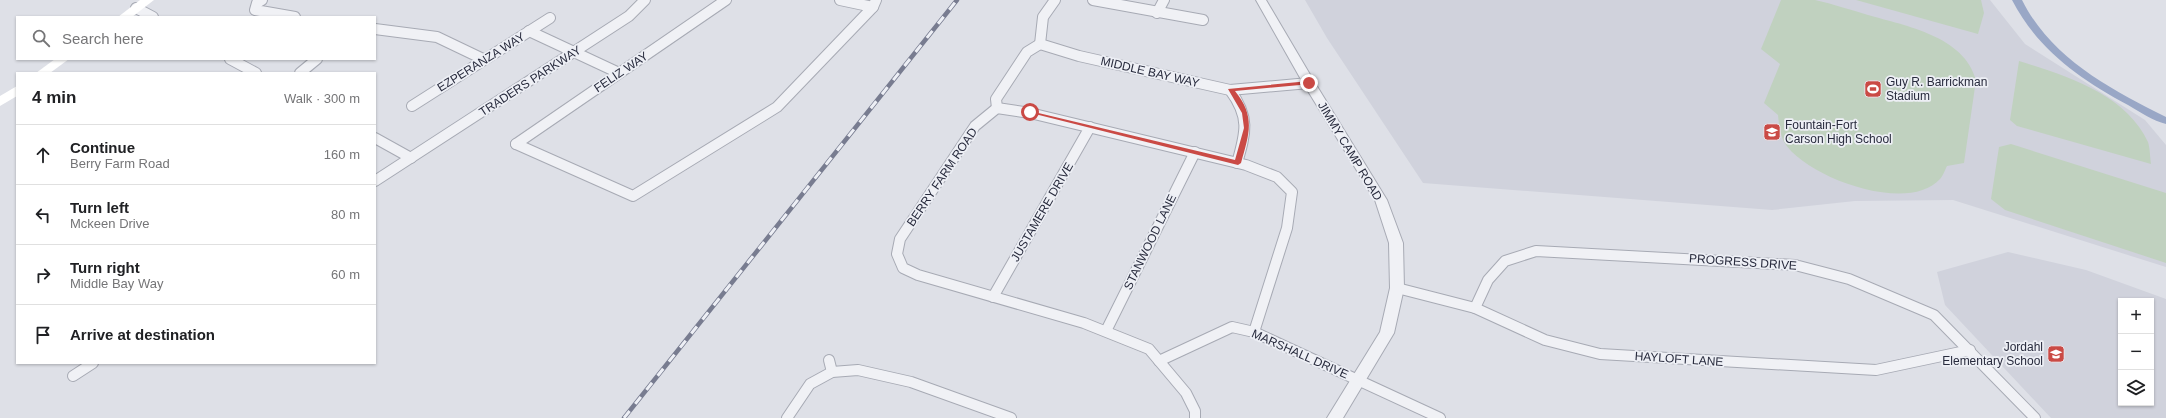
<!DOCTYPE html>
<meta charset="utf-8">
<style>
body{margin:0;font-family:Arial,sans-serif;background:#f6f6f6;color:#202124}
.controls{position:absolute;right:12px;bottom:12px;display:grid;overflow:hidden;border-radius:0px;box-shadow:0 1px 3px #0004}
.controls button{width:36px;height:36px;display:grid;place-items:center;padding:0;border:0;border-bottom:1px solid #e0e0e0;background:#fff;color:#202124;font:20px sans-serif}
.stop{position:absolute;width:12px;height:12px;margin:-9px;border:3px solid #ca4a45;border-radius:50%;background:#fff}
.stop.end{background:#ca4a45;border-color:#fff;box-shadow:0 1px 4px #0008}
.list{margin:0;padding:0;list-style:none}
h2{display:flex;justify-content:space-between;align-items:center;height:52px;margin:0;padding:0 16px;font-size:17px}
h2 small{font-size:13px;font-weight:400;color:#757577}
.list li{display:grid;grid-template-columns:26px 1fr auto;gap:12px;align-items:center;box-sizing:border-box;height:60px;padding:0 16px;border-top:1px solid #e0e0e0}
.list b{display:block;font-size:15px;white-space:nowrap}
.list p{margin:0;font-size:13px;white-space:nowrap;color:#757577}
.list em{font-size:13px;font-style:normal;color:#757577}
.icon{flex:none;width:22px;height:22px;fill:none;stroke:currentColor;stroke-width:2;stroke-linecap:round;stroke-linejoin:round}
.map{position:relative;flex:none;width:2166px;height:418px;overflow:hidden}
.search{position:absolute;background:#fff;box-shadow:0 1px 3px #0004;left:16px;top:16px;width:360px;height:44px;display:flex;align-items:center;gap:10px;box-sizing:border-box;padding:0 14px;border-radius:0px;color:#757577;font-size:15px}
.panel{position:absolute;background:#fff;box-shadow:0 1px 3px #0004;left:16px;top:72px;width:360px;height:292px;border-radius:0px}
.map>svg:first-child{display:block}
.built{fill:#d0d2dc;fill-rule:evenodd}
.green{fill:#c0d1bf}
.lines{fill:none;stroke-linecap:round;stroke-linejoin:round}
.canal{fill:#99a7c6;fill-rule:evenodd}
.minor-casing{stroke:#a7aab4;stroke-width:12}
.tertiary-casing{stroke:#a7aab4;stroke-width:2}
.minor{stroke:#f0f1f5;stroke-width:10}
.tertiary{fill:#f0f1f5;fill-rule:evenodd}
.secondary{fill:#fff;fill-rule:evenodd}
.rail-casing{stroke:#787c90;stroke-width:4.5}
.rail{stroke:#edeff5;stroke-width:3;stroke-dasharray:9;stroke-linecap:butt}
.route{fill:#ca4a45}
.labels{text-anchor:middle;stroke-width:3.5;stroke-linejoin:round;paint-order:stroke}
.street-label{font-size:12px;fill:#282b3d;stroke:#edeff5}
.poi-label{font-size:12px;fill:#282b3d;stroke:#edeff5;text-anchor:start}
</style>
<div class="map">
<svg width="2166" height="418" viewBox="0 0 2166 418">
<rect width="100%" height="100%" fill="#dee0e7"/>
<g class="built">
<polygon points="1305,0 1990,0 2025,44 2145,120 2166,145 2166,267 1953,200 1855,201 1772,210 1423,183 1327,38"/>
<path d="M2008,252L2086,270L2166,299V418H2051L1945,305L1937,272ZM2121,301H2151V403H2121Z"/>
</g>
<g class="green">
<path d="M1781,0C1792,0 1804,0 1815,0C1833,4 1851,10 1868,15C1906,26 1964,36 1976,80L1964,163L1947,166C1945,170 1943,176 1940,179C1908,215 1805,177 1784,142C1780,133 1779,125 1778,115L1764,103L1780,64L1761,49Z"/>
<polygon points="1856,0 1981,0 1984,13 1978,34"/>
<path d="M2019,61C2065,75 2126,94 2148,142C2150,148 2150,157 2151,164L2017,126L2010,120Z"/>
<polygon points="2011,144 2166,193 2166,263 2005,210 1991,199 1999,147"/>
</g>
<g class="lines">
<path class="canal" d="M2012,0H2022C2051,58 2110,89 2166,117V124C2153,121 2140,112 2128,105C2080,79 2038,50 2012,0Z"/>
<defs>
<g id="minor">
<polyline points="262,0 257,3 255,10 295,17"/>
<polyline points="840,0 873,7"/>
<polyline points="1055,0 1043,17 1040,44 1079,56 1230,90 1309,83"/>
<polyline points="1093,0 1203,20"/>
<polyline points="136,8 153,17"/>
<polyline points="1157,13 1164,0"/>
<polyline points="375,29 437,37 483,59"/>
<polyline points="529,31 619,73"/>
<polyline points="230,59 256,73"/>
<polyline points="300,73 317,59"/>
<path d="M1230,90C1250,117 1246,132 1237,163"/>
<polyline points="412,106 550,18"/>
<polyline points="997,108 996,99 1027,52 1040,44"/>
<polyline points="375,138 411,158"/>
<polyline points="516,144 633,196 777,107 873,7 876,0"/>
<polyline points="516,144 726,0"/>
<polyline points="375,181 629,16 645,0"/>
<polyline points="1397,288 1475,308 1545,340 1600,354 1876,370 1970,350"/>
<polyline points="993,297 1090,127"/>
<polyline points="1475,308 1488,280 1505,261 1536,251 1795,265 1849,279 1934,315 2035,418"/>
<polyline points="1106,331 1195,152"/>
<polyline points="829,360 832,372"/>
<polyline points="1159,361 1232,327 1254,332 1440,418"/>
<polyline points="73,376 93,363"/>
<polyline points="787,418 810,384 832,372 858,370 911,382 1011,418"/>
<polyline points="1195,418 1195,411 1186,393 1149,349 1084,323 918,275 903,268 897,254 900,239 975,126 997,108 1030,113 1246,165 1277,177 1292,192 1287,228 1254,332"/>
</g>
<polygon id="tertiary" points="1256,0 1266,0 1315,83 1387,200 1403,243 1404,288 1394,333 1343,418 1327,418 1380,332 1390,288 1389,243 1375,200 1303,83"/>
</defs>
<use href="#minor" class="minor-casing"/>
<use href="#tertiary" class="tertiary-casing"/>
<use href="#minor" class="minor"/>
<use href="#tertiary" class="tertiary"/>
<g class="secondary">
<polygon points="140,0 154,0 132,17 118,17"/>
<polygon points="55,59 69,59 50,73 36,73"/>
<polygon points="17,86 17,96 0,106 0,96"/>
</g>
<defs>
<polyline id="rail" points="624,418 957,0"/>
</defs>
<use href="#rail" class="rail-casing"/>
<use href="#rail" class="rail"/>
</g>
<path class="route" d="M1309,81L1311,84L1235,91C1256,117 1249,134 1241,163L1238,165L1027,112L1030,111L1235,160L1244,128L1242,113L1228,89Z"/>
<defs>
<symbol id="stadium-square" viewBox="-11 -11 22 22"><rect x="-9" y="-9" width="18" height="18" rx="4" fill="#ca4a45" stroke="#edeff5"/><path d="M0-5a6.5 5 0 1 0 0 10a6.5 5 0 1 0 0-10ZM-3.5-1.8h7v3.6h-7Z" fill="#fff"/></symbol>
<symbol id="school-square" viewBox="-11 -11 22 22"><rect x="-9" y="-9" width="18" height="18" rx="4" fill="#ca4a45" stroke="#edeff5"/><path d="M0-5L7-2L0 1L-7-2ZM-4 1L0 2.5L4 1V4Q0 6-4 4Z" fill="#fff"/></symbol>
</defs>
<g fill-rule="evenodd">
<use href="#stadium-square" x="1863" y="79" width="20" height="20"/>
<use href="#school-square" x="1762" y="122" width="20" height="20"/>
<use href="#school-square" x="2046" y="344" width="20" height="20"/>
</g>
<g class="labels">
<g class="street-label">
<text transform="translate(481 62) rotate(-32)" y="4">EZPERANZA WAY</text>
<text transform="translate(621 72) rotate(-34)" y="4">FELIZ WAY</text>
<text transform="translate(1150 72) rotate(13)" y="4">MIDDLE BAY WAY</text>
<text transform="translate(530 81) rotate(-33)" y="4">TRADERS PARKWAY</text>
<text transform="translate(1350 151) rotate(59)" y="4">JIMMY CAMP ROAD</text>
<text transform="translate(942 177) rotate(-56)" y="4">BERRY FARM ROAD</text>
<text transform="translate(1042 212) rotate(-60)" y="4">JUSTAMERE DRIVE</text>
<text transform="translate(1150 242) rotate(-64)" y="4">STANWOOD LANE</text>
<text transform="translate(1743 262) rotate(4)" y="4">PROGRESS DRIVE</text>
<text transform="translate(1300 354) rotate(24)" y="4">MARSHALL DRIVE</text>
<text transform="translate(1679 359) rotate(4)" y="4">HAYLOFT LANE</text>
</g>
<g class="poi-label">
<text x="1886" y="86">Guy R. Barrickman<tspan x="1886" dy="14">Stadium</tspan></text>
<text x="1785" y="129">Fountain-Fort<tspan x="1785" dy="14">Carson High School</tspan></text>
<text x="2043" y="351" text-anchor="end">Jordahl<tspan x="2043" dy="14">Elementary School</tspan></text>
</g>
</g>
</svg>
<div class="controls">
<button>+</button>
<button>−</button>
<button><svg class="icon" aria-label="layers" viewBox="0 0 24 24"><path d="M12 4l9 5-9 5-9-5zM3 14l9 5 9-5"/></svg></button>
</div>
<div class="stop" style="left:1030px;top:112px"></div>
<div class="stop end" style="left:1309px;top:83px"></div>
<div class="search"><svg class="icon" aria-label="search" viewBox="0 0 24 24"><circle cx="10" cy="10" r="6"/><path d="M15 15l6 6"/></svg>Search here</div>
<section class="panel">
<h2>4 min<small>Walk · 300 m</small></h2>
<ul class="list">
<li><svg class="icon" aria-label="ahead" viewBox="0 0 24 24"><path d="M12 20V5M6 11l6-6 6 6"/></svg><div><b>Continue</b><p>Berry Farm Road</p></div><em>160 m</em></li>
<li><svg class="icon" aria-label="left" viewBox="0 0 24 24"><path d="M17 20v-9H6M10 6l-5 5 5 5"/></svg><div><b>Turn left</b><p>Mckeen Drive</p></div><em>80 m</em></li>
<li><svg class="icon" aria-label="right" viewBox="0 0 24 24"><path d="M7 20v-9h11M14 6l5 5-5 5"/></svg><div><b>Turn right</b><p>Middle Bay Way</p></div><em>60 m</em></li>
<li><svg class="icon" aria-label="arrive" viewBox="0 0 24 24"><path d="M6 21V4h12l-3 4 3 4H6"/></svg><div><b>Arrive at destination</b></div></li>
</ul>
</section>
</div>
